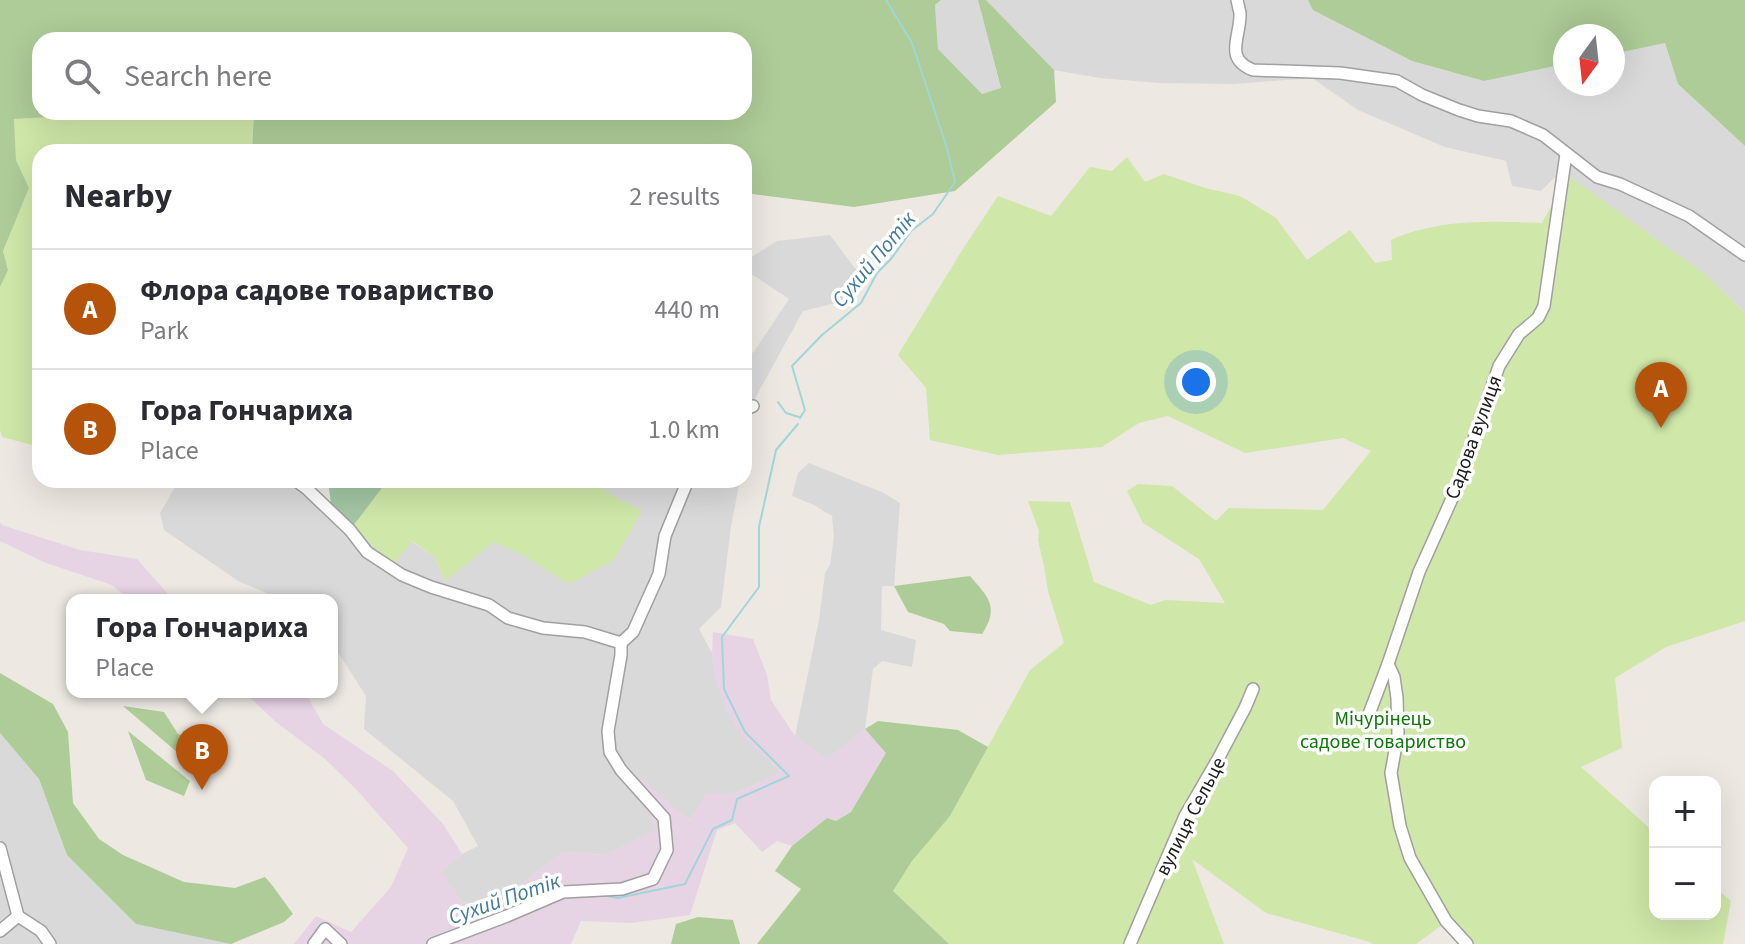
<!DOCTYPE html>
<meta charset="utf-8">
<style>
body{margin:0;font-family:"Source Sans 3",sans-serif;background:#f7f7f7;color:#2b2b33}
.controls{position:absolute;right:24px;bottom:24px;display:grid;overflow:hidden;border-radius:16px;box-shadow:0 8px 32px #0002}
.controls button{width:72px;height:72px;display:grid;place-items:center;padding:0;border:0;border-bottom:2px solid #e1e1e2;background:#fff;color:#2b2b33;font:40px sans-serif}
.compass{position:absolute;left:1553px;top:24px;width:72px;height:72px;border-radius:50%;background:#fff;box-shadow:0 8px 32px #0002;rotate:195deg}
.you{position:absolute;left:1196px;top:382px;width:28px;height:28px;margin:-20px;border:6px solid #fff;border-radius:50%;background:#1a73e8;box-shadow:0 0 0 12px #1a73e833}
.badge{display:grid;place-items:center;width:52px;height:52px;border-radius:50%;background:#b45309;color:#fff;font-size:26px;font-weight:700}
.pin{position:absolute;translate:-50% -66px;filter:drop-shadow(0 2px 4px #0008)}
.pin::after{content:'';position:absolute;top:42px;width:28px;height:24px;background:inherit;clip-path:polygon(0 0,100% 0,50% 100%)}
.popup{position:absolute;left:66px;top:594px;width:272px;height:104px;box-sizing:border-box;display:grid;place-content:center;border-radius:16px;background:#fff;filter:drop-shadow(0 2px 6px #0005);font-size:26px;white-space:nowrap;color:#7c7c81}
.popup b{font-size:30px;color:#2b2b33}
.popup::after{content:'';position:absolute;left:50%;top:100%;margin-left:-16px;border:16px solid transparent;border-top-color:#fff}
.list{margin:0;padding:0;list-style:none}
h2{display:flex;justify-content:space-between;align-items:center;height:104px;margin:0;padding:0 32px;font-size:34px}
h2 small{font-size:26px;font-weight:400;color:#7c7c81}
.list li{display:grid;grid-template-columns:52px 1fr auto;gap:24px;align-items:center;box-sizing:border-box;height:120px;padding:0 32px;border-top:2px solid #e1e1e2}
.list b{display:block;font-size:30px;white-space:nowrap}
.list p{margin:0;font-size:26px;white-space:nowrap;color:#7c7c81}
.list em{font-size:26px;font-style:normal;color:#7c7c81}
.icon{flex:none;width:44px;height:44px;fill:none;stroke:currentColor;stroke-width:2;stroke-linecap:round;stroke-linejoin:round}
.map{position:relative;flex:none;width:1745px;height:944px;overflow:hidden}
.search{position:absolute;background:#fff;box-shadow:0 8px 32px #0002;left:32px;top:32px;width:720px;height:88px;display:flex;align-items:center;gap:20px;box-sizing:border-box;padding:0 28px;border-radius:24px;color:#7c7c81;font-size:30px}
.panel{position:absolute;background:#fff;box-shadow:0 8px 32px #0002;left:32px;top:144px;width:720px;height:344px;border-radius:24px}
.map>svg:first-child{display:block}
.residential{fill:#dad9d9}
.industrial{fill:#e6d4e5}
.grass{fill:#cfe7a8}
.forest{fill:#adcc97}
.cemetery{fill:#a3c6a4}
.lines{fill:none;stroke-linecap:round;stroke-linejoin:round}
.stream{stroke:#a2d5da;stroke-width:2}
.minor-casing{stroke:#a0a0a0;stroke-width:14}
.minor{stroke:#fff;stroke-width:11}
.labels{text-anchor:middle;stroke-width:7;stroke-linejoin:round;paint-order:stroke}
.street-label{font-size:20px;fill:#1c1c1c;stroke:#fff}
.park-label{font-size:20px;fill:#13760d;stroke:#fff}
.water-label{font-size:22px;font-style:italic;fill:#457a9a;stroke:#fff}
</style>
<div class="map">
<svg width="1745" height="944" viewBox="0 0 1745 944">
<rect width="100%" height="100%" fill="#ede8e2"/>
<g class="residential">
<polygon points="941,0 978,0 1001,89 982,94 938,49 935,5"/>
<polygon points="986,0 1308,0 1314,10 1412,61 1484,81 1565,64 1565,84 1613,84 1613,54 1665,43 1678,84 1745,146 1745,313 1706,275 1570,177 1555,177 1541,191 1512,186 1506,161 1445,147 1358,110 1312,78 1234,84 1159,83 1100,78 1054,70"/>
<polygon points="830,235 857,271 857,288 849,300 803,311 752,404 744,458 744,346 753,353 789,299 744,269 744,262 777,241"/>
<polygon points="809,463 884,493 900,503 894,586 882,586 881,630 916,640 912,667 882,661 873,669 865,729 827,760 795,736 819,620 825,573 830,565 834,536 832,516 814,505 792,496 798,473"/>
<polygon points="179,480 319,480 309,484 394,564 411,541 435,557 445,581 494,541 523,555 641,512 599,488 603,480 740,480 731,526 721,607 699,629 712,653 716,680 771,762 781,773 735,793 707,793 690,820 633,785 658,829 606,855 563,852 490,909 462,902 441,872 462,854 478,846 453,801 364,729 366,696 332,643 332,600 283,600 238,581 164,530 160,513"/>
<polygon points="0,733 39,779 67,855 136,924 234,944 0,944"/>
</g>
<g class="industrial">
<polygon points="0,522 2,525 80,550 137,559 173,600 130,600 112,585 46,563 0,541"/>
<polygon points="713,632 753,639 767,675 771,700 795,736 827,759 865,729 887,752 851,812 836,821 827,818 792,846 777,841 762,852 735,823 717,830 690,915 631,923 581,921 571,944 294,944 316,916 351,932 391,887 408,848 356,789 325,759 276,722 244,692 298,692 309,699 323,724 393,771 443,824 462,854 442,872 462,902 490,909 563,852 606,855 657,829 633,785 641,778 689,820 707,793 735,793 781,773 771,762 744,739 726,710 716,680 712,653"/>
</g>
<g class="grass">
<polygon points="143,112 254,112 252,152 40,152 40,447 2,437 0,430 0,287 8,270 3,251 29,188 16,160 14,119"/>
<path d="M1127,157L1145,182L1164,174L1205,188L1240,196L1276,218L1307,260L1350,230L1375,263L1392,260L1391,240C1437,219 1492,221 1542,223L1552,205L1556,177H1570L1706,275L1745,313V621L1666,647L1615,678L1622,748L1581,767L1655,833V914H1715V887L1731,901L1723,944H1467L1446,922L1416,944H1372L1370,942L1266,913L1192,859L1224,944H949L893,891L912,861L950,816L1030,670L1064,643L1048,591L1044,566L1038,540L1039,531L1028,501L1070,502L1094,582L1151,605L1165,600L1225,603L1199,559L1143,523L1127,491L1138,484L1172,486L1216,521L1229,508L1323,510L1371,451L1343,438L1245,453L1168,416L1139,423L1102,447L998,455L930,440L926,388L898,355L961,252L998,196L1051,216L1090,167L1112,171Z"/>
<polygon points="388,480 603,480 599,488 642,511 614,560 569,584 523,555 494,542 445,581 435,557 412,541 393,565 353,526"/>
</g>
<g class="forest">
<polygon points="0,0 941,0 935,5 938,49 982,94 1001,88 978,0 986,0 1054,70 1056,102 955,191 854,207 744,193 744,152 252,152 254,112 744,112 744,40 40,40 40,112 143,112 14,119 16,160 29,188 3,251 8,270 0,287"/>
<polygon points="1308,0 1745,0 1745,146 1678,84 1665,43 1613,54 1613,36 1565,36 1565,64 1484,81 1412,61 1313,10"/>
<path d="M970,576C988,597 1000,607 982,634L950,631L944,624L908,612L894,586Z"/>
<polygon points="0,673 53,704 68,732 73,803 99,839 123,855 184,882 235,888 265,877 272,885 293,914 284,922 231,944 136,924 67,855 39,779 0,733"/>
<polygon points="123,706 164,712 178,734 195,740 216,773 198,770"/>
<polygon points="878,721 958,730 988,747 950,816 912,861 893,891 949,944 757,944 801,889 775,871 792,846 827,818 836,821 851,812 886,753 865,729"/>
<polygon points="128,731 190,781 184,796 146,780"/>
<polygon points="698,917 733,920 740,944 671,944 676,924"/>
</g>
<polygon class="cemetery" points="328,480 388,480 350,530 332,512"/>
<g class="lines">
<g class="stream">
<polyline points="778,402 786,413 799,417"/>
<polyline points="800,418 805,410 792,366 822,335 861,303 877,273 891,259 911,231 933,214 955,182 947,148 912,43 886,0"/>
<polyline points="600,895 618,898 685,884 713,829 732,820 737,799 789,776 745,732 724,689 722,637 759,587 759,527 776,450 798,424"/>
</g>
<defs>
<g id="minor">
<path d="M1237,0C1238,4 1239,9 1240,13C1241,37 1223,58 1253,70L1340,73L1397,81L1422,95L1459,110L1478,116L1511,121L1543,135L1597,177L1620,184L1689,216L1745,255"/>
<polyline points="744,410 753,406"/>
<polyline points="295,480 306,488 350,530 367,552 402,575 431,587 489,605 508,618 543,628 585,632 621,643"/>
<polyline points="621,643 633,632 659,574 665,536 688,480"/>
<polyline points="1388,664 1394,677 1397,698 1398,734 1391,773 1400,826 1410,858 1446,921 1467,944"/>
<polyline points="1366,722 1388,664 1419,572 1459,483 1499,366 1519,334 1538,318 1544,306 1566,154"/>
<polyline points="0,848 18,916 41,931 50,944"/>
<polyline points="0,931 18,916"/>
<polyline points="314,944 325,929 341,944"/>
<polyline points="433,944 507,916 563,892 622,889 653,879 667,850 664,818 621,770 610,752 608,731 621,655 621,643"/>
<polyline points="1130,944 1185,816 1218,759 1245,708 1253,689"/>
</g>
</defs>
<use href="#minor" class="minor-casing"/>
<use href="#minor" class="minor"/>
</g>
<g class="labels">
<g class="street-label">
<text transform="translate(1473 437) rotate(-70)" y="7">Садова вулиця</text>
<text transform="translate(1190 816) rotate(-63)" y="7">вулиця Сельце</text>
</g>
<g class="park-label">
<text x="1383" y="725">Мічурінець<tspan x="1383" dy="23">садове товариство</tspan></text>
</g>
<g class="water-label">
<text transform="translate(873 259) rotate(-50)" y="8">Сухий Потік</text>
<text transform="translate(504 898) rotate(-19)" y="8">Сухий Потік</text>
</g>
</g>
</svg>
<div class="controls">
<button>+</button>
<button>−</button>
</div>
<svg class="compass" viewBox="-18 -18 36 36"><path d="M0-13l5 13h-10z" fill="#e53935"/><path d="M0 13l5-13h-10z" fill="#7c7c81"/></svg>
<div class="you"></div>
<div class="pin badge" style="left:1661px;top:428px">A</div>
<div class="pin badge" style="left:202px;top:790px">B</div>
<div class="popup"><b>Гора Гончариха</b>Place</div>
<div class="search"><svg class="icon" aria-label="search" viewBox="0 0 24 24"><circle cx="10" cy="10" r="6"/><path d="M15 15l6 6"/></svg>Search here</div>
<section class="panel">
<h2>Nearby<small>2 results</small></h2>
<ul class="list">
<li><span class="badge">A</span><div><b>Флора садове товариство</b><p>Park</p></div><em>440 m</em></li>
<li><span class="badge">B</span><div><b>Гора Гончариха</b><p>Place</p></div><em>1.0 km</em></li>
</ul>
</section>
</div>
